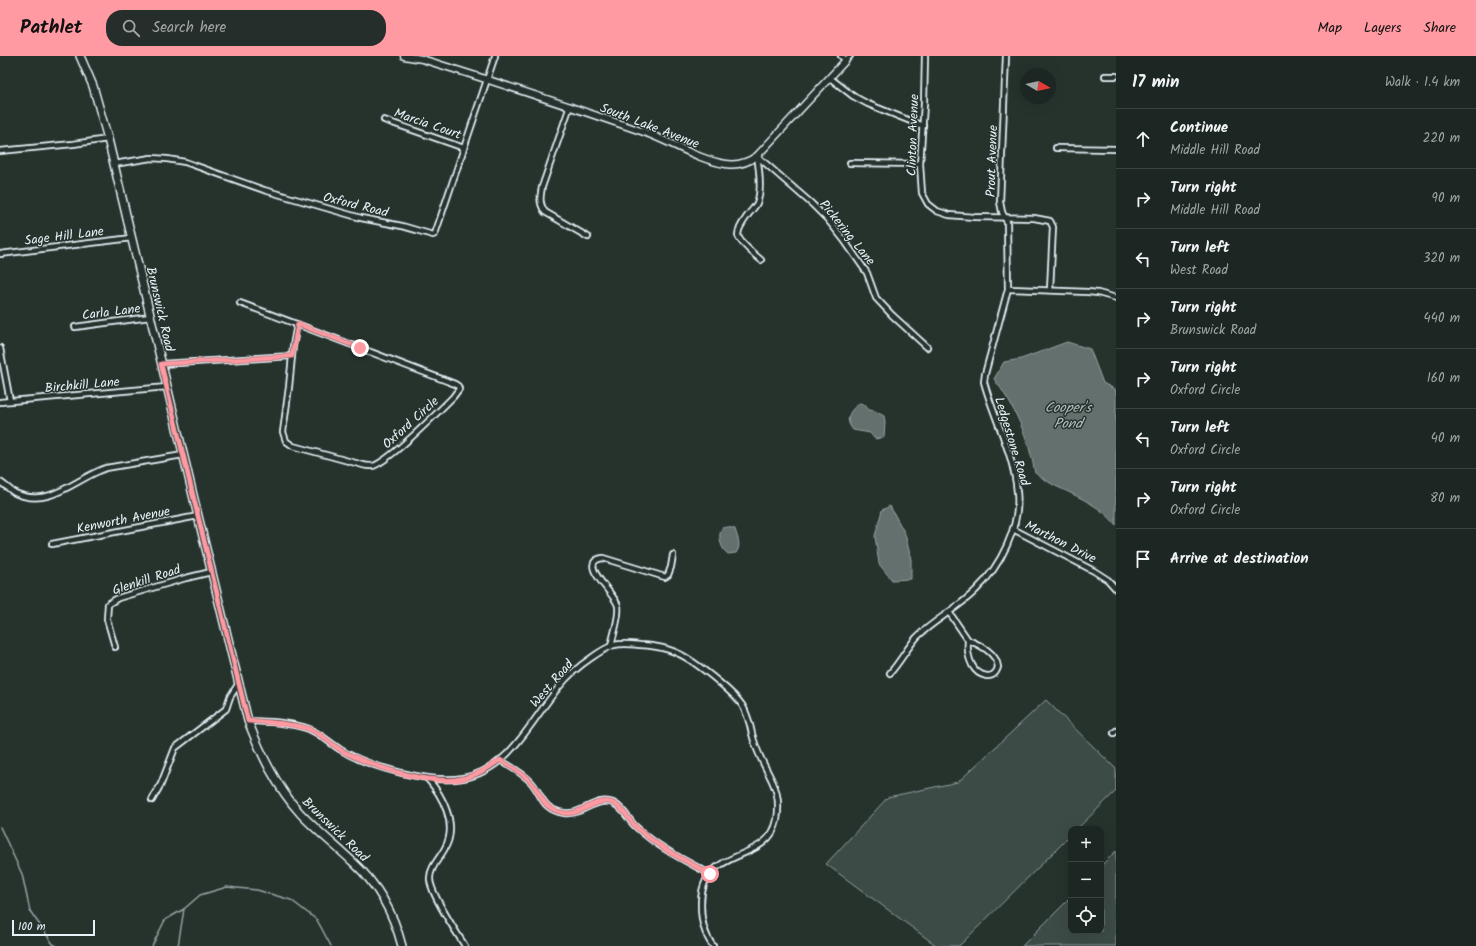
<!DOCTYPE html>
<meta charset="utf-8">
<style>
body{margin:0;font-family:Kalam,sans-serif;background:#252e2a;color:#f1f3f6}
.controls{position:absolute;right:12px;bottom:12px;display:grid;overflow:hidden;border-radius:8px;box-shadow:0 4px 16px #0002}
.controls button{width:36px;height:36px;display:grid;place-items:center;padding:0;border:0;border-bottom:1px solid #3a4340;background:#1c2622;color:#f1f3f6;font:20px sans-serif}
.compass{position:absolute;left:1020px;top:12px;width:36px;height:36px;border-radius:50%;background:#1c2622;box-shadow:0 4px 16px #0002;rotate:99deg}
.scale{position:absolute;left:12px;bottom:10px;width:83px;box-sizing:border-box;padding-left:4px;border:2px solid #e8f1f8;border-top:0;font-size:11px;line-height:14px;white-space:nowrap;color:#e8f1f8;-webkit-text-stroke:3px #26332d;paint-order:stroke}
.stop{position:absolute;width:12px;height:12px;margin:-9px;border:3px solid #ff9aa2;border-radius:50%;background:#fff}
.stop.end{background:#ff9aa2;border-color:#fff;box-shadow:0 1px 4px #0008}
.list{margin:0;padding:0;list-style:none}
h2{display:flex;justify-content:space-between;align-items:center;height:52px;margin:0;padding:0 16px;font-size:17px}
h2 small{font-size:13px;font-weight:400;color:#a0a5a5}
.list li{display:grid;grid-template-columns:26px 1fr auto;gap:12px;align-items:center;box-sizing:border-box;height:60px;padding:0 16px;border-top:1px solid #3a4340}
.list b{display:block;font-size:15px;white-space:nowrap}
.list p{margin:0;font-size:13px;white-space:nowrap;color:#a0a5a5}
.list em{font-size:13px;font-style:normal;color:#a0a5a5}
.icon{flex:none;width:22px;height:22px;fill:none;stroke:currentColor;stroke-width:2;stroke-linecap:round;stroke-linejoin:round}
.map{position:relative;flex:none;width:1116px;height:890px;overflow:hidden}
header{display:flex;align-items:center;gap:24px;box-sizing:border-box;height:56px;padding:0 20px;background:#ff9aa2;color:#111}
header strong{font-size:19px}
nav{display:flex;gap:22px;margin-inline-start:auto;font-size:14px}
.search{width:280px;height:36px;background:#252e2a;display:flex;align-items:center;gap:10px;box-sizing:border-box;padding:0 14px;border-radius:16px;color:#a0a5a5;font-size:15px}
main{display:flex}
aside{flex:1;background:#1c2622}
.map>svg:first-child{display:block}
.green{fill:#3e4b47;stroke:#939ea0}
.water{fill:#636f6d;stroke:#98a3a5}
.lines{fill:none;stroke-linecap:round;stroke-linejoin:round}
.stream{stroke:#98a3a5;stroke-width:1.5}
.street-casing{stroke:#e8f1f8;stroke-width:8}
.secondary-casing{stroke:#e8f1f8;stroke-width:9}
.primary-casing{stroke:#e8f1f8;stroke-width:10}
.street{stroke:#26332d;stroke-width:4.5}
.secondary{stroke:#26332d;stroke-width:6}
.primary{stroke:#26332d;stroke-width:7}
.route{stroke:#ff9aa2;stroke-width:5}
.labels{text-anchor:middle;stroke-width:3;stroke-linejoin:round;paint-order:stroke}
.street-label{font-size:13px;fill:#e8f1f8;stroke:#26332d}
.water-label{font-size:14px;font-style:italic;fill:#b3bdc0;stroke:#26332d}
</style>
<header>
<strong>Pathlet</strong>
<div class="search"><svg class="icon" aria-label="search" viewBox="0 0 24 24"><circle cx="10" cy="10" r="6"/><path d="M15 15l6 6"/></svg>Search here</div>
<nav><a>Map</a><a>Layers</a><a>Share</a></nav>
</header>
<main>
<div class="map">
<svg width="1116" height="890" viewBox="0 0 1116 890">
<rect width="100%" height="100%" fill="#26332d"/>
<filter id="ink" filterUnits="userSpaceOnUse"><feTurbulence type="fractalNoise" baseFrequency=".025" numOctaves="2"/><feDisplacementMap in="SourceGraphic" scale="8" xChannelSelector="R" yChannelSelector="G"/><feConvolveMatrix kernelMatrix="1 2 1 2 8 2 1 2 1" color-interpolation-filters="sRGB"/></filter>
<g filter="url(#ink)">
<g class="green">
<polygon points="1046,644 1116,713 1116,735 1077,773 1071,773 1071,779 959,890 937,890 826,808 888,741 958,726"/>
<polygon points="1116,795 1116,890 1022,890 1071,841 1071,875 1101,875 1101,810"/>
</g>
<g class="water">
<path d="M1067,286L1090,293L1103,327L1116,334V469C1103,452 1081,442 1062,433C1052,429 1044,423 1035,417C1029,383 1015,350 994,323L1004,306L1021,303Z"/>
<path d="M859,347L864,348L869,354L875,355L884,360L885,366L884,381L875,383L870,377L853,374C844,363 849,356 859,347Z"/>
<polygon points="890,450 905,478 911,503 911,523 892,524 879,508 875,480 882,454"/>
<path d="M728,471L735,473C737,481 742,489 736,497L728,498C721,493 717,480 722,472Z"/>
</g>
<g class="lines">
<g class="stream">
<polyline points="0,771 22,818 30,855 53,888 57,890"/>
<polyline points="152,890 165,864 184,853"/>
<polyline points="178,890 184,853 200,839 227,831 257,834 291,844 317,864 331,890"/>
</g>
<defs>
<g id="street">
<polyline points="841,0 846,4 850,0"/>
<polyline points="925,0 924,48 920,108 922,137 928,148 937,155 949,159 974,161 1034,162 1050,165 1053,171 1050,234"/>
<polyline points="1105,20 1116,20"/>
<polyline points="830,22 853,40 868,48 923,70"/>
<path d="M570,50L542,131C540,142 539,147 545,156L588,181"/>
<polyline points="384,64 464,92"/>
<polyline points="1056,92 1116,93"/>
<polyline points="0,95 73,88 108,83"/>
<polyline points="757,100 812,148 828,164 844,184 867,217 876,242 892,259 927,291"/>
<path d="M757,100C759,112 762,135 757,147C755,151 751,155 748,159C744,165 738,172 738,179C739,186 755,199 761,204"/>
<polyline points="850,107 920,108"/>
<polyline points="114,108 151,102 167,103 185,106 264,134 361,162 402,170 433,179 435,178 495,0"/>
<polyline points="0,198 132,182"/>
<polyline points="1008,233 1088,236 1098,237 1116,242"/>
<path d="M240,247C311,273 383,301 455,328L458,330L459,333L453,341C438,356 390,405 373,410C370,410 366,410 363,409L293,390L286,385L283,376L289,331L293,290L297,268"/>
<polyline points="75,271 150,261"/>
<polyline points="0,292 10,345"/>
<polyline points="161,308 292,300"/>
<polyline points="0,346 167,331"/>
<path d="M0,426C5,429 10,434 15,437C50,453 76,422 106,412L183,399"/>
<polyline points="1013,473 1094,515 1108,524 1116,533"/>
<polyline points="52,488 198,460"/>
<polyline points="949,556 968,584"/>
<path d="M968,584C980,589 996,596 998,611C994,626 978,620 972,609C968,601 967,593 968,584Z"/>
<path d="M611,590C613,579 620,560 618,550C616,538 575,506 603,502L665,521L668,519L671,511L673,499"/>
<polyline points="115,591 107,563 108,548 118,542 186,522 211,516"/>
<path d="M890,617C900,606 907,592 917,581C935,563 959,552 976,534C1000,511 1021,470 1017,436C1014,398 994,363 984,326L985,318L1008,233L1007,166L1002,156L1000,146L1006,0"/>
<path d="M248,665C268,666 290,666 309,673C321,678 330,687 341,694C369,711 431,728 463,722C510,714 531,664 559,631C568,620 579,610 591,602C598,597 605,592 614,589C622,587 632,588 640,589C660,590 676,594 693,606C706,615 734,637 742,649C746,655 748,662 750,669C752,679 755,689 759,698C770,724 782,733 777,764C768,810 700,788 701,849C701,863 704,878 713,890"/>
<polyline points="1114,677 1116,675"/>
<path d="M500,704C509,710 520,716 528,723C543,736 539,753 564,757C581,760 596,740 613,747C622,751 628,762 634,769C638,773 643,777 648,781C666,796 690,807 710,818"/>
<path d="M427,722C443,740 458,769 445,792C440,802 430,811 430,822C429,836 457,877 465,890"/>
<polyline points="152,744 161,728 175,692 226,653 230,641 239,627"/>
</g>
<path id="secondary" d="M404,0L422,3C496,26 569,50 641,75C668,84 698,104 726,108C738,110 747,107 757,100L846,4"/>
<path id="primary" d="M80,0L93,30L108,83L198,460L248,665C261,698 276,730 300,757C317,775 336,790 354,807C378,829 394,859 402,890"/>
</defs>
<use href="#street" class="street-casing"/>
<use href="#secondary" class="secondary-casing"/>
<use href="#primary" class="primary-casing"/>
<use href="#street" class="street"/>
<use href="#secondary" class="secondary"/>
<use href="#primary" class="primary"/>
</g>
</g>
<g class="lines" filter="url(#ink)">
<path class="route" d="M360,292L298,268L292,300L161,308L248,665C267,666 287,667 306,672C321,676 331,689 344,696C374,711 433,731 465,722C478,719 490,711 500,704C509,710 520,716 528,723C543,737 539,752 564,757C581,760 596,740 613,747C622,751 628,762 634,769C638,773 643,777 648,781C666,796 690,807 710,818"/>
</g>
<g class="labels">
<g class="street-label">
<text transform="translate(428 67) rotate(19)" y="5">Marcia Court</text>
<text transform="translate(650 69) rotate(21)" y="5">South Lake Avenue</text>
<text transform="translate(912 79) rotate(-88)" y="5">Clinton Avenue</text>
<text transform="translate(991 105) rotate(-88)" y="5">Prout Avenue</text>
<text transform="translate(356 148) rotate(14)" y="5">Oxford Road</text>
<text transform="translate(848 176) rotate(51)" y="5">Pickering Lane</text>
<text transform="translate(64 179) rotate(-7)" y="5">Sage Hill Lane</text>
<text transform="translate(161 253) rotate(77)" y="5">Brunswick Road</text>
<text transform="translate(111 255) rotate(-7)" y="5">Carla Lane</text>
<text transform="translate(82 328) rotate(-5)" y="5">Birchkill Lane</text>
<text transform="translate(410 366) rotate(-42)" y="5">Oxford Circle</text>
<text transform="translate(1013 385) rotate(73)" y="5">Ledgestone Road</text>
<text transform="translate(123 463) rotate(-11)" y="5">Kenworth Avenue</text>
<text transform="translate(1061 485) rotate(27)" y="5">Marthon Drive</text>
<text transform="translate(146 523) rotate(-18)" y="5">Glenkill Road</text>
<text transform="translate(551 627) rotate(-49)" y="5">West Road</text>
<text transform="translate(336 773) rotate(44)" y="5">Brunswick Road</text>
</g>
<g class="water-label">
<text x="1068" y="356">Cooper's<tspan x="1068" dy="16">Pond</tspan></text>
</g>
</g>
</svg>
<div class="controls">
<button>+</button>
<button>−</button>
<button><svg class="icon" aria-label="locate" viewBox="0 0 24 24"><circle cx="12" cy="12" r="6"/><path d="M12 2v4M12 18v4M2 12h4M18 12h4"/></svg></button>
</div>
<svg class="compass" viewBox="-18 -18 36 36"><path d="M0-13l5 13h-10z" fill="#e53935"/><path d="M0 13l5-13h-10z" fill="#a0a5a5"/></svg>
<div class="scale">100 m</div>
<div class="stop" style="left:710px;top:818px"></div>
<div class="stop end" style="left:360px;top:292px"></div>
</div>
<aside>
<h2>17 min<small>Walk · 1.4 km</small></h2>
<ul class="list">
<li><svg class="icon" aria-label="ahead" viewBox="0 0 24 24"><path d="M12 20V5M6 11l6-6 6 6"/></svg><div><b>Continue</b><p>Middle Hill Road</p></div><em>220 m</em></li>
<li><svg class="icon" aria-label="right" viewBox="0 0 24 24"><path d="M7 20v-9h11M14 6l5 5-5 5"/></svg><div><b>Turn right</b><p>Middle Hill Road</p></div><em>90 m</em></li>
<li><svg class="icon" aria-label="left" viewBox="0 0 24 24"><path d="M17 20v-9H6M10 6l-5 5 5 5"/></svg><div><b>Turn left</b><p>West Road</p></div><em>320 m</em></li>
<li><svg class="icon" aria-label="right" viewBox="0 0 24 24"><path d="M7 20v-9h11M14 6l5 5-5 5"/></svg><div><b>Turn right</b><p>Brunswick Road</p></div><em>440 m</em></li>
<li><svg class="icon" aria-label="right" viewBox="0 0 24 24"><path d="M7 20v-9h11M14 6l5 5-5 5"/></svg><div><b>Turn right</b><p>Oxford Circle</p></div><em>160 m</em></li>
<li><svg class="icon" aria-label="left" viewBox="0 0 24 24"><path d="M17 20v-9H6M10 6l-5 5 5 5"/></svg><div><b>Turn left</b><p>Oxford Circle</p></div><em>40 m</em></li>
<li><svg class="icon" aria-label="right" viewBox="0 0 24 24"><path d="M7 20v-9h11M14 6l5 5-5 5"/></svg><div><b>Turn right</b><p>Oxford Circle</p></div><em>80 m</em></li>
<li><svg class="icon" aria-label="arrive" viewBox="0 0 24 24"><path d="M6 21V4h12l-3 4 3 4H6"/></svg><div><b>Arrive at destination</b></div></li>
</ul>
</aside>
</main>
